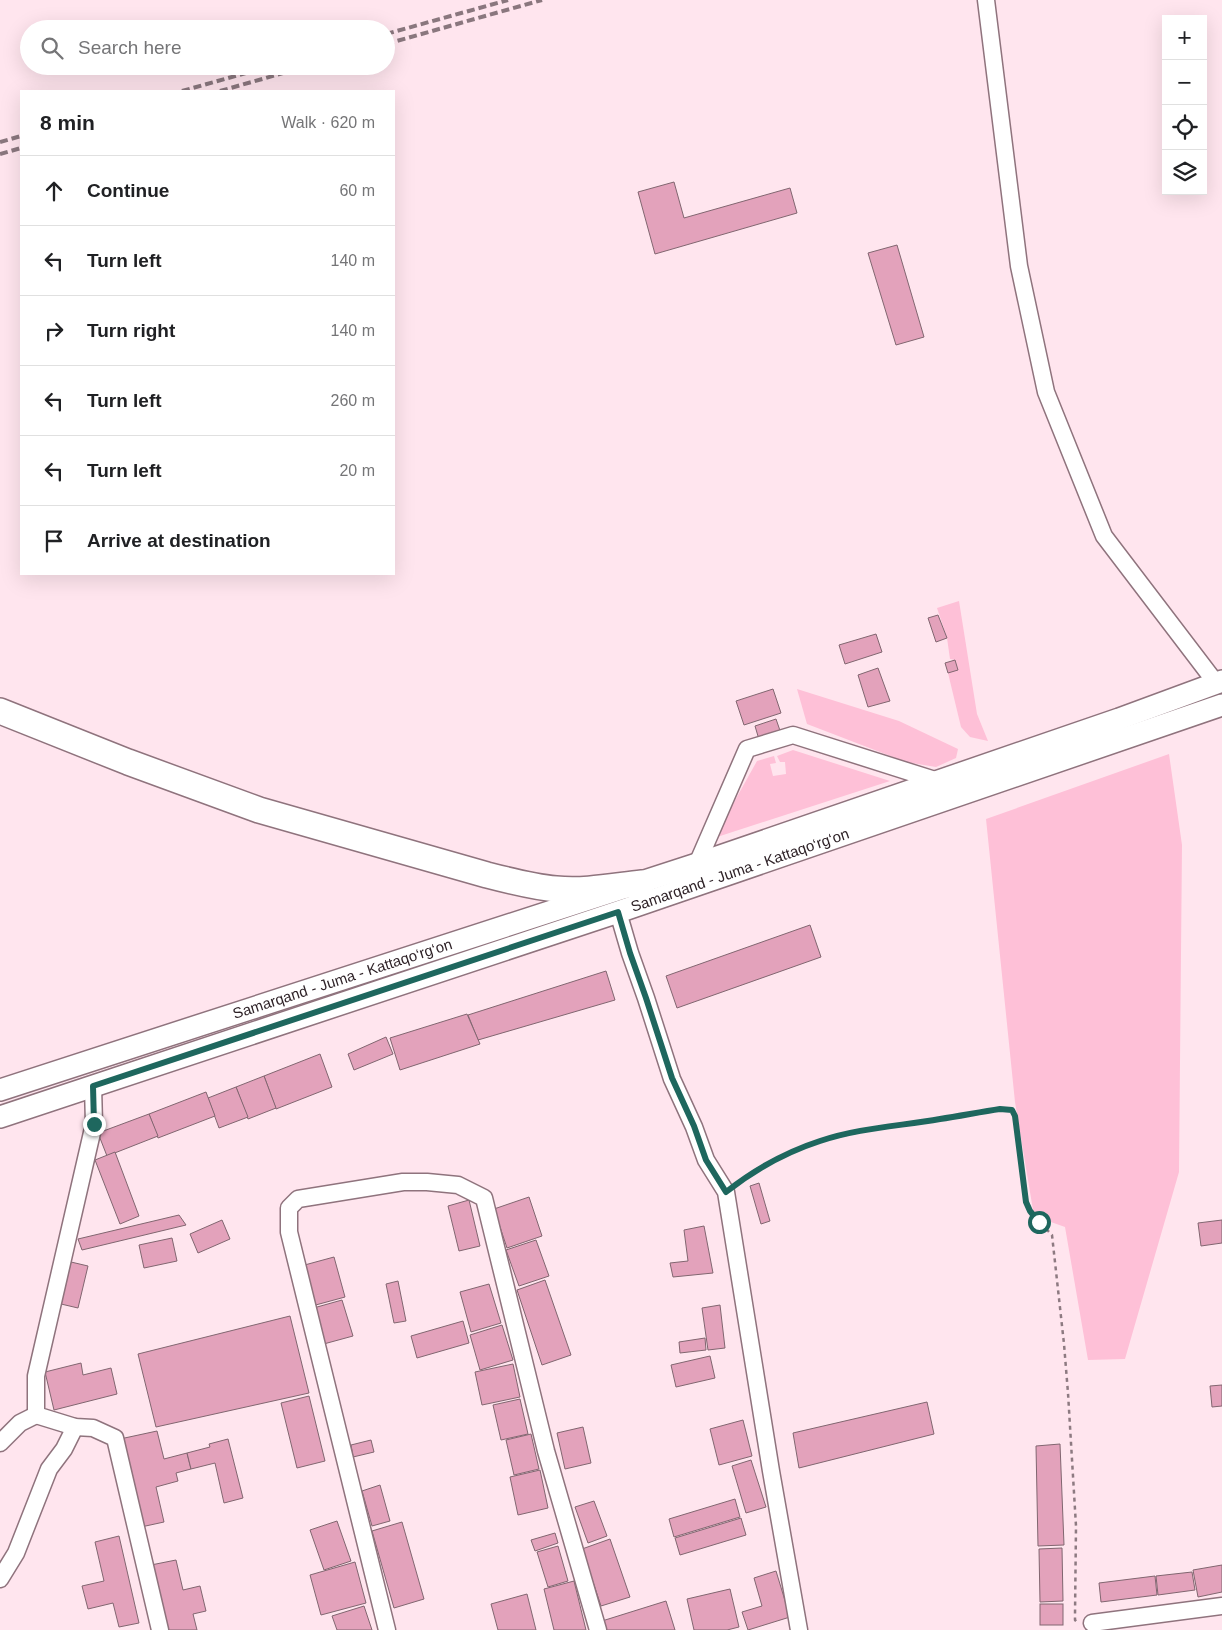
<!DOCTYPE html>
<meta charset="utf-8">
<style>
body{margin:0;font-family:Helvetica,sans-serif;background:#f2f2f2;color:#202124}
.controls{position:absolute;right:15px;top:15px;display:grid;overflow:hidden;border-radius:0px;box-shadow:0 5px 20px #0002}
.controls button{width:45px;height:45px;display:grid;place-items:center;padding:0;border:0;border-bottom:1px solid #e0e0e0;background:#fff;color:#202124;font:25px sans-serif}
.stop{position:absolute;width:15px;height:15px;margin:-11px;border:4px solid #1e675e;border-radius:50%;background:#fff}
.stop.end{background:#1e675e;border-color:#fff;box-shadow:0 1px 5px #0008}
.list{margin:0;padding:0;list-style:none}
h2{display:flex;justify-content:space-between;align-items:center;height:65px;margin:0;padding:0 20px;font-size:21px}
h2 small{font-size:16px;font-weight:400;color:#757577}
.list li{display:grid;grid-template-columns:32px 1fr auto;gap:15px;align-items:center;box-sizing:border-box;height:70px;padding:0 20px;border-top:1px solid #e0e0e0}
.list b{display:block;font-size:19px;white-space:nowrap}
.list em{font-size:16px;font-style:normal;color:#757577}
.icon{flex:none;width:28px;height:28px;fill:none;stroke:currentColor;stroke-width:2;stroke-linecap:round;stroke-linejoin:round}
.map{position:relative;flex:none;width:1222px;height:1630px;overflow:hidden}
.search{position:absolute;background:#fff;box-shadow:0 5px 20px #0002;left:20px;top:20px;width:375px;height:55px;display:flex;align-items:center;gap:12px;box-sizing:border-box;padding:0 18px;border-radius:28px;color:#757577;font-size:19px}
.panel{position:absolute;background:#fff;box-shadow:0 5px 20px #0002;left:20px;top:90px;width:375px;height:485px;border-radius:0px}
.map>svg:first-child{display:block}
.green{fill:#fec0d7}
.building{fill:#e3a2bb;stroke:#816670}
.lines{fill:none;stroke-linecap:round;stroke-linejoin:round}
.minor-casing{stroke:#8f737d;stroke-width:19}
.major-casing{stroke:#8f737d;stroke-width:24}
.highway-casing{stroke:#8f737d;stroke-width:28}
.path{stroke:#8d7a81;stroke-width:2.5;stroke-dasharray:4 4;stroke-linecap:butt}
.minor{stroke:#fff;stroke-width:16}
.major{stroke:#fff;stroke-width:21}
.highway{stroke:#fff;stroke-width:25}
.rail{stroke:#8a777e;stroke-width:4;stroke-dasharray:8 4;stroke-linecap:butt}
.route{stroke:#1e675e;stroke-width:6}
.labels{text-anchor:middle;stroke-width:4.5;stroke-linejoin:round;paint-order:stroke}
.street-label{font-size:15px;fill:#2f2328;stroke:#fff}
</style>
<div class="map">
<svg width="1222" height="1630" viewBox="0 0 1222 1630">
<rect width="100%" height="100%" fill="#ffe5ee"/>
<g class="green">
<polygon points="959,601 977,714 988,741 970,737 961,727 948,673 958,669 955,660 950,659 947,638 937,608"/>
<polygon points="797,689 899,721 958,749 956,758 936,767 906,762 807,724"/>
<polygon points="793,750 890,781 714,838 757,761 774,756 776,763 770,764 773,776 786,774 785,762 780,762 777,756"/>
<polygon points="1169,754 1182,845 1179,1172 1125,1359 1088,1360 1065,1227 1034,1216 1015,1102 986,819"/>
</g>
<g class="building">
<polygon points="674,182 684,218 790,188 797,213 655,254 638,192"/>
<polygon points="897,245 924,337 896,345 868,253"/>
<polygon points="938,615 947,638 936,642 928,618"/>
<polygon points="876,634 882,652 845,664 839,645"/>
<polygon points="955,660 958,670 948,673 945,663"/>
<polygon points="878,668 890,701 868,707 858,675"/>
<polygon points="773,689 781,713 744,725 736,701"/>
<polygon points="776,719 785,745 763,753 755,726"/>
<polygon points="810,925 821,957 677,1008 666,976"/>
<polygon points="606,971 615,1000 478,1040 468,1015"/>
<polygon points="467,1014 480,1044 400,1070 390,1038"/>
<polygon points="386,1037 393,1054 354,1070 348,1054"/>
<polygon points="320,1054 332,1087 276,1109 264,1076"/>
<polygon points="264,1076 276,1108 248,1119 236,1087"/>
<polygon points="236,1087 248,1117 219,1128 208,1098"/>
<polygon points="206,1092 215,1116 158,1138 149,1114"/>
<polygon points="149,1114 158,1136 107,1156 98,1133"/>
<polygon points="115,1152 139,1216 120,1224 95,1160"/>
<polygon points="759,1183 770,1221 761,1224 750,1186"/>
<polygon points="529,1197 542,1236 507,1248 494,1209"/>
<polygon points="469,1200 480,1246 459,1251 448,1206"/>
<polygon points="179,1215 186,1225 82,1250 78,1239"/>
<polygon points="222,1220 230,1239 198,1253 190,1234"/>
<polygon points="1222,1220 1222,1243 1201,1246 1198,1223"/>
<polygon points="704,1226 713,1273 673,1277 670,1263 688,1261 684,1230"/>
<polygon points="172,1238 177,1261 144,1268 139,1245"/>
<polygon points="536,1240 549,1276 519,1286 506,1250"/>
<polygon points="334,1257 345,1297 312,1306 301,1266"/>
<polygon points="71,1262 88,1266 78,1308 61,1304"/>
<polygon points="545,1280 571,1355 542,1365 517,1290"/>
<polygon points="398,1281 406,1321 394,1323 386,1284"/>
<polygon points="489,1284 501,1323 471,1332 460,1292"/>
<polygon points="342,1300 353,1336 320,1345 310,1309"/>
<polygon points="720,1305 725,1348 708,1350 702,1308"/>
<polygon points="290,1316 309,1393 156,1427 138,1354"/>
<polygon points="463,1321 469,1343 417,1358 411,1336"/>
<polygon points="502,1325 513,1360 480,1370 470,1335"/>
<polygon points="705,1338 706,1350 680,1353 679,1342"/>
<polygon points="710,1356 715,1378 676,1387 671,1365"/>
<polygon points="81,1363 83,1375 111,1368 117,1394 54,1410 45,1372"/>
<polygon points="513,1364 520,1397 482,1405 475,1372"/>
<polygon points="1222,1385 1222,1406 1212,1407 1210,1386"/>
<polygon points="309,1396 325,1461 297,1468 281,1403"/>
<polygon points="520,1399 528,1434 501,1440 493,1405"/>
<polygon points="927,1402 934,1434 799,1468 793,1433"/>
<polygon points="743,1420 752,1456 719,1465 710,1429"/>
<polygon points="583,1427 591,1463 565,1469 557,1433"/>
<polygon points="157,1431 164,1459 187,1453 191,1469 176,1473 178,1481 156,1487 164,1522 141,1527 120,1439"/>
<polygon points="531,1434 539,1469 514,1475 506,1440"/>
<polygon points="228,1439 243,1498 224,1503 215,1463 191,1469 187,1453 210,1447 209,1444"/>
<polygon points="371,1440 374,1452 353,1457 351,1445"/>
<polygon points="1060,1444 1064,1545 1038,1546 1036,1446"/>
<polygon points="751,1460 766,1507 746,1513 732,1466"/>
<polygon points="540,1470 548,1508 518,1515 510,1477"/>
<polygon points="380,1485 390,1521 372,1526 362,1491"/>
<polygon points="735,1499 740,1517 674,1537 669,1519"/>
<polygon points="594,1501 607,1536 588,1543 575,1507"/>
<polygon points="741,1518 746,1535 680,1555 675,1538"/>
<polygon points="337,1521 351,1561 324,1570 310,1530"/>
<polygon points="402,1522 424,1599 394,1608 372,1531"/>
<polygon points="555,1533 558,1543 535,1551 531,1540"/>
<polygon points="119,1536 139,1623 119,1627 113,1603 88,1609 82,1586 104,1581 95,1542"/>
<polygon points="610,1539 630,1597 601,1606 582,1549"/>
<polygon points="558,1546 568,1581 548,1587 537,1552"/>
<polygon points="1062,1548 1063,1601 1040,1602 1039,1549"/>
<polygon points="176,1560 183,1590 200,1586 206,1611 193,1614 197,1630 165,1630 151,1565"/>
<polygon points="355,1562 366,1603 321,1615 310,1575"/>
<polygon points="1222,1565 1222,1592 1198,1597 1193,1570"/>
<polygon points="776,1571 790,1617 748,1630 742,1612 762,1606 754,1578"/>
<polygon points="1192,1572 1195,1590 1158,1595 1156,1576"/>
<polygon points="1155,1576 1157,1595 1101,1602 1099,1583"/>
<polygon points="574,1581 586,1630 554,1630 544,1589"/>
<polygon points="730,1589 739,1627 727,1630 694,1630 687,1599"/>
<polygon points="527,1594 536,1630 498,1630 491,1604"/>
<polygon points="666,1601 675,1630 605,1630 602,1621"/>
<rect x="1040" y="1604" width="23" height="21"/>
<polygon points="364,1606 372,1630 337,1630 332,1616"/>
</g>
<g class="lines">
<defs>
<g id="minor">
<polyline points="986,0 1019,266 1046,392 1104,536 1216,683"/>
<polyline points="697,864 747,749 793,735 938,781"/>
<polyline points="618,912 630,953 646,998 672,1079 694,1127 706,1160 726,1192 771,1471 799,1630"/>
<polyline points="93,1086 94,1124 36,1376 36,1415 75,1427 93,1428 115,1438 160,1630"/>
<polyline points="0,1443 20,1423 36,1415"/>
<polyline points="0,1579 16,1553 49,1469 64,1449 75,1427"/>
<polyline points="1092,1623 1222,1606"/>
<polyline points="387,1630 289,1232 289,1208 298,1199 403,1182 427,1182 458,1185 484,1198 546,1451 598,1630"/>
</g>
<g id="major">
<path id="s1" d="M0,1090L697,864L1119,719L1222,681"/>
<path id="s2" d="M0,1117L618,912L1222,705"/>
</g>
<path id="highway" d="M0,711L128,762L259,810L487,875C510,881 533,887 556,889C584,892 614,886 642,883"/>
</defs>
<use href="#minor" class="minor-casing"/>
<use href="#major" class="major-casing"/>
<use href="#highway" class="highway-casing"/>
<path class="path" d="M737,1183C795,1137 869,1130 940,1119C960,1116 980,1112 1000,1109L1012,1110L1015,1116L1027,1202L1029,1211L1052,1235L1064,1344L1068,1393L1076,1526L1075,1615V1620L1078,1623"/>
<use href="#minor" class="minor"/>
<use href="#major" class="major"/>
<use href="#highway" class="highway"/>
<g class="rail">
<polyline points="386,34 508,0"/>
<polyline points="386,44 542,0"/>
<polyline points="182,91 271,66"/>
<polyline points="220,91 308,66"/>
<polyline points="0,142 21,136"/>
<polyline points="0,154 21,148"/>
</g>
</g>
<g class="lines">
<path class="route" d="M94,1124L93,1086L618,912L630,953L646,998L672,1078L694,1126L706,1160L726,1192C754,1170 786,1152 820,1141C858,1128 900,1126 940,1119C960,1116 980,1112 1000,1109L1012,1110L1015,1116L1026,1202L1030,1211L1039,1222"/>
</g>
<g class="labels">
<g class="street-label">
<text dy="5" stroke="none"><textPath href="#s2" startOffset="780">Samarqand - Juma - Kattaqo‘rg‘on</textPath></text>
<text dy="5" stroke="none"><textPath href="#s1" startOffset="360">Samarqand - Juma - Kattaqo‘rg‘on</textPath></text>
</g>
</g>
</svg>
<div class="controls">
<button>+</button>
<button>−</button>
<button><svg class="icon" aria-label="locate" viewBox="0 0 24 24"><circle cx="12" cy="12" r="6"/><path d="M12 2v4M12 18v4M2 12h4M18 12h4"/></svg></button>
<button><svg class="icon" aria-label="layers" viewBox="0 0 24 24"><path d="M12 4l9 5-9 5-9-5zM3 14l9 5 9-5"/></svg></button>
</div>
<div class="stop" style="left:1039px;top:1222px"></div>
<div class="stop end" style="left:94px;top:1124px"></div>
<div class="search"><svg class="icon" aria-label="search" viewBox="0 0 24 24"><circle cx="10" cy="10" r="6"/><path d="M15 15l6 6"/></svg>Search here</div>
<section class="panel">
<h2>8 min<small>Walk · 620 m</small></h2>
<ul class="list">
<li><svg class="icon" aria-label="ahead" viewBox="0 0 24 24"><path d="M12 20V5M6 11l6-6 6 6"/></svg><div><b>Continue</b></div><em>60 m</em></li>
<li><svg class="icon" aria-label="left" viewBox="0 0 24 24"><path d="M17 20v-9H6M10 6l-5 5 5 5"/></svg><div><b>Turn left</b></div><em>140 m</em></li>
<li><svg class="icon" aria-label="right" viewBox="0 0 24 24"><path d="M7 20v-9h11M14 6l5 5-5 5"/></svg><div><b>Turn right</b></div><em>140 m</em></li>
<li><svg class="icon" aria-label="left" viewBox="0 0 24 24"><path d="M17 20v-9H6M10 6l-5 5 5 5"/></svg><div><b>Turn left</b></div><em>260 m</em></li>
<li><svg class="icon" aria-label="left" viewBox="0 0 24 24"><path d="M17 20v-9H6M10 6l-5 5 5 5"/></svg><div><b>Turn left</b></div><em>20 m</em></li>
<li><svg class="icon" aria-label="arrive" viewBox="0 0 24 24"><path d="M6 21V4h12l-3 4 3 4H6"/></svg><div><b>Arrive at destination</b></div></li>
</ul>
</section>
</div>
